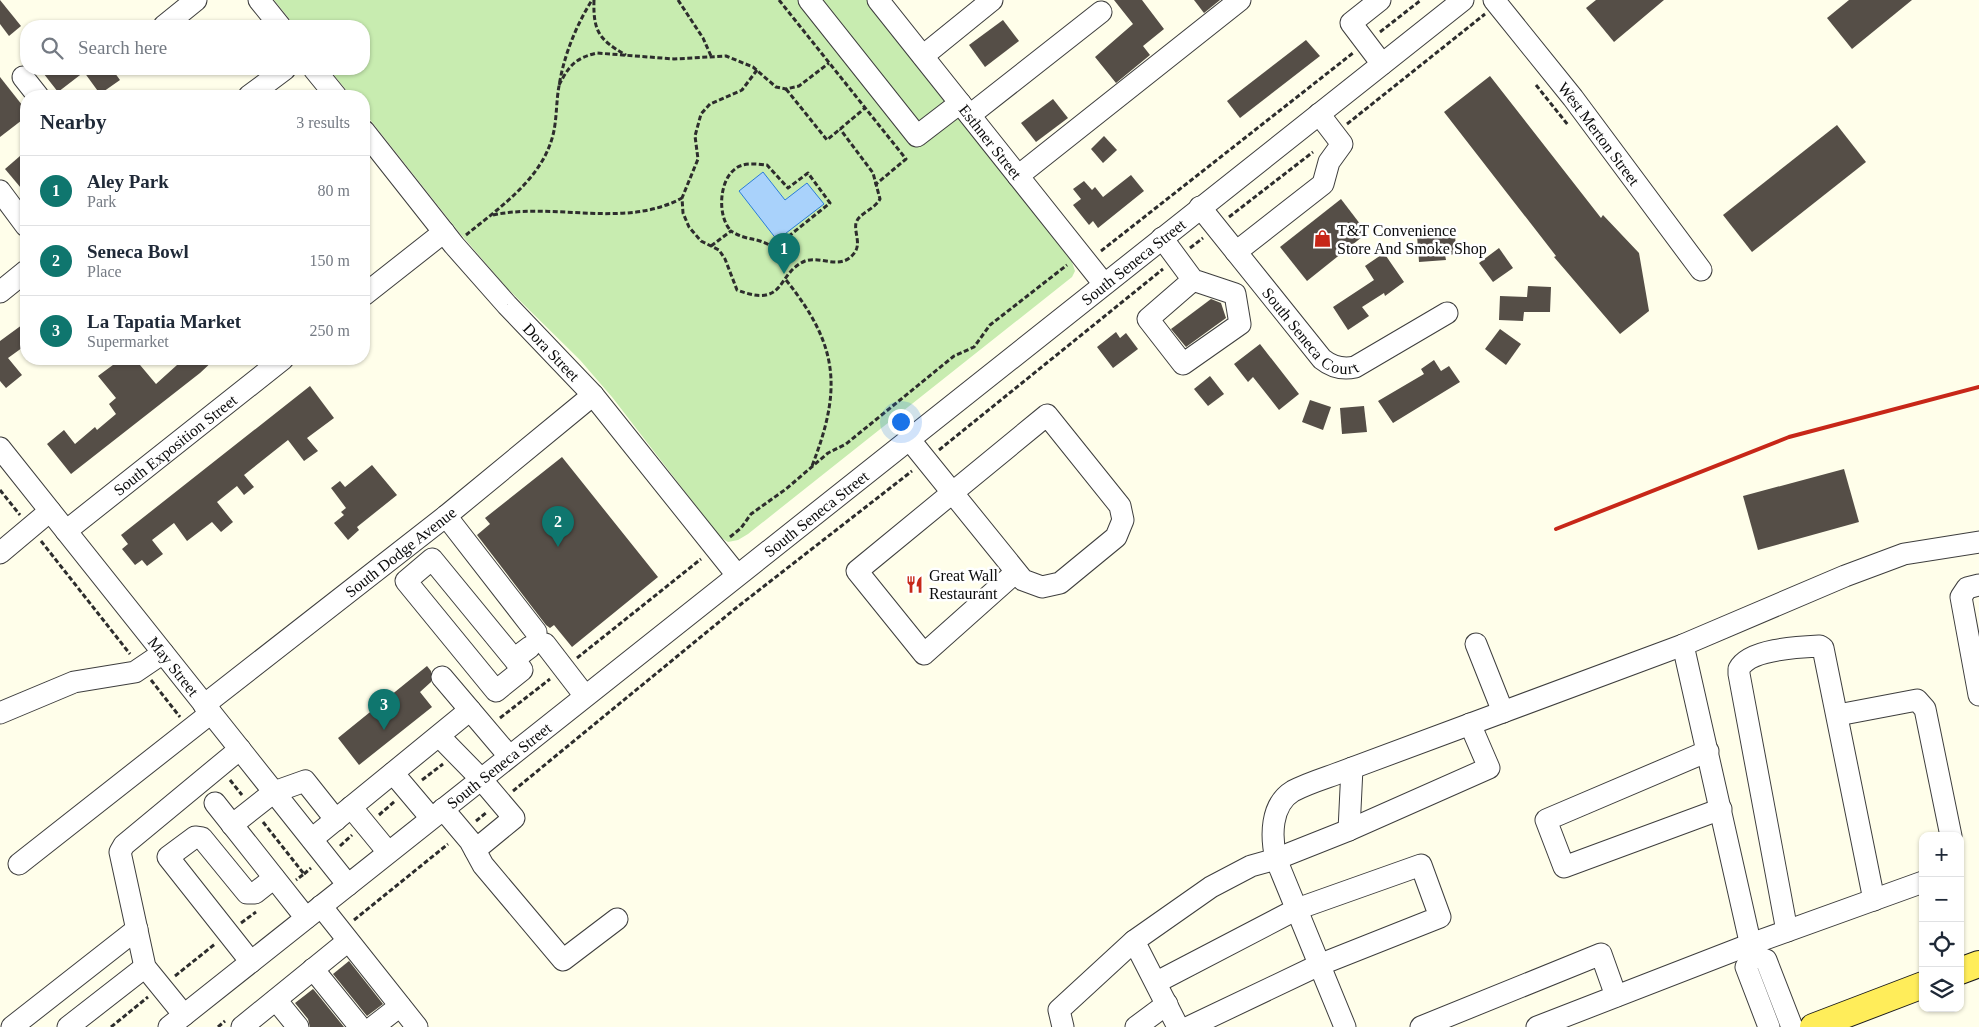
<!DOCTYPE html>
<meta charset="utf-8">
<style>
body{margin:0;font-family:"Times New Roman",serif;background:#f6f6f7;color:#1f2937}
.controls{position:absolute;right:15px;bottom:15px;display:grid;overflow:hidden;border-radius:10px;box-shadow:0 1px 4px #0004}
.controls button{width:45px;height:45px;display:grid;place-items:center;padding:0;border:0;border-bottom:1px solid #e0e1e3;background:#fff;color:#1f2937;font:25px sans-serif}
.you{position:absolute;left:900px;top:421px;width:18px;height:18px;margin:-12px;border:4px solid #fff;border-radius:50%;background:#1a73e8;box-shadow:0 0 0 8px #1a73e833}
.badge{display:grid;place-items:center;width:32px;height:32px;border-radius:50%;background:#0f766e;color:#fff;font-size:16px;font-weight:700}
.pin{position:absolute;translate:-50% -41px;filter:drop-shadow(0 1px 2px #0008)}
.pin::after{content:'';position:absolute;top:26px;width:18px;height:15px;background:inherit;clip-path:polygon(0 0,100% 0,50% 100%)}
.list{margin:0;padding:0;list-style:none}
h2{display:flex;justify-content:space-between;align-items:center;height:65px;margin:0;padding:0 20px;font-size:21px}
h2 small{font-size:16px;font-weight:400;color:#747a83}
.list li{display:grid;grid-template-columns:32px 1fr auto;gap:15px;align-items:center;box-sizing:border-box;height:70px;padding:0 20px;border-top:1px solid #e0e1e3}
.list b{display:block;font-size:19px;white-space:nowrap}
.list p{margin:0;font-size:16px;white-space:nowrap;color:#747a83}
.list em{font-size:16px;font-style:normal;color:#747a83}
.icon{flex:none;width:28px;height:28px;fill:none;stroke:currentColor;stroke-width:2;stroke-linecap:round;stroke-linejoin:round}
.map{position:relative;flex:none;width:1979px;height:1027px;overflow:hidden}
.search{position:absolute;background:#fff;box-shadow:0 1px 4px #0004;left:20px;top:20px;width:350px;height:55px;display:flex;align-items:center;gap:12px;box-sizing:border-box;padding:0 18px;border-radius:20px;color:#747a83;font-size:19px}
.panel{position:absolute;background:#fff;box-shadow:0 1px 4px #0004;left:20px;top:90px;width:350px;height:275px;border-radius:20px}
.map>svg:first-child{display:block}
.green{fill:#c8ecb0}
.water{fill:#a9d2fb;stroke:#2a7cd9}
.building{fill:#554e47}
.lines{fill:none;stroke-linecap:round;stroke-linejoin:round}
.minor-casing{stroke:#3e3e3e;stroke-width:23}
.major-casing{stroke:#1c1c1c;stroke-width:28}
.path{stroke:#2d2d2d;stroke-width:3;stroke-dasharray:5 2.5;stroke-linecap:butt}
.minor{stroke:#fff;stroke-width:21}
.major{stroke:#ffed5a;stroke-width:26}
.rail{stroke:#c72718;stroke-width:4}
.labels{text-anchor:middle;stroke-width:5;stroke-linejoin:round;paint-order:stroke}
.street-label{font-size:16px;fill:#0b0b0b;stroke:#fff}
.poi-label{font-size:16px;fill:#0b0b0b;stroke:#fff;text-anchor:start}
</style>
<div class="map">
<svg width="1979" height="1027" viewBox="0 0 1979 1027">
<rect width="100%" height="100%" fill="#fffeea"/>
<polygon class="green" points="274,0 867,0 1069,253 1075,271 1072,277 748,534 738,540 728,542 720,537 612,397 580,360 507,288 458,231 364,112 364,96 351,96 329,69 364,69 364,26 295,26"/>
<polygon class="water" points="763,172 785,200 807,183 824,204 777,240 739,191"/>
<g class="building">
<polygon points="0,0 21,26 9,36 0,24"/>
<polygon points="1114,0 1142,0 1164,29 1143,46 1150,55 1116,83 1095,57 1133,24"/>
<polygon points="1194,0 1220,0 1204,13"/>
<polygon points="1596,0 1664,0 1614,42 1586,8"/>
<polygon points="1849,0 1912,0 1852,49 1827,18"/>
<polygon points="1003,20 1019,41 985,67 969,45"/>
<polygon points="1306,40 1320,56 1240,118 1227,101"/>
<polygon points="40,69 112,69 120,80 100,94 84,72 58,92"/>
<polygon points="1490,76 1601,218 1603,215 1639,253 1649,311 1620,334 1554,257 1556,256 1444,112"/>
<polygon points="0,77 26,110 26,117 0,137"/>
<polygon points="1053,99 1068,118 1036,142 1021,123"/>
<polygon points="1837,125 1866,162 1752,252 1723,215"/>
<polygon points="1104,136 1117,150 1103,163 1091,149"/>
<polygon points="20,156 26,163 26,194 5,169"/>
<polygon points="1131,175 1144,191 1098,228 1093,221 1089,225 1073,205 1081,199 1073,189 1084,181 1092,190 1095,187 1103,197"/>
<polygon points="1341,199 1367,233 1307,281 1280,247"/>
<polygon points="1455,232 1456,254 1445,255 1446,260 1419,262 1417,235"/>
<polygon points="1499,248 1513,268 1493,282 1479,263"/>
<polygon points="1384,253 1404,282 1385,296 1384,293 1362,307 1369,316 1348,330 1333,307 1374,280 1365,266"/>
<polygon points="1528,286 1551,287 1550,312 1524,312 1523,321 1499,320 1500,296 1527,297"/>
<polygon points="1211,299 1221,303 1226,318 1186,347 1171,329"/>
<polygon points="26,322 26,345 8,358 22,375 6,388 0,381 0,341"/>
<polygon points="1500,329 1521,344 1506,365 1485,349"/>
<polygon points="1116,332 1120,338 1126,333 1138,349 1113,368 1097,347"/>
<polygon points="1260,344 1299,394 1279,410 1253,377 1248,382 1234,364"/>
<polygon points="121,359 135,359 156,384 177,365 172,359 215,359 200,373 71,474 47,444 64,430 75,444 95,427 97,430 116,414 109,404 116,398 98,376"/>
<polygon points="1434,360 1441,371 1449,366 1460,382 1393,423 1378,401 1424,374 1421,369"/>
<polygon points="1210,376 1224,394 1208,406 1194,389"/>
<polygon points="310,386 334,418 307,438 318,451 304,461 288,440 244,475 254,487 244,495 237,486 217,502 233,522 221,532 212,522 187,541 174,523 152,540 163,554 147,566 142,560 135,565 122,549 128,544 121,535"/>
<polygon points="1310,400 1331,407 1323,430 1302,422"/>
<polygon points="1364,406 1367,432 1342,434 1340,408"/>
<polygon points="562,457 658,577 572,647 554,625 550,628 546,625 477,535 490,524 485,518"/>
<polygon points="372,465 397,495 357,527 359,530 348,540 334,523 344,515 341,512 346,508 331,488 340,481 345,487"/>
<polygon points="1844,469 1859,522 1758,550 1743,496"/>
<polygon points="427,666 431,671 431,682 420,692 432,707 359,765 338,738"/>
<polygon points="349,961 383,1004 367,1016 333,974"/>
<polygon points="313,989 314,990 344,1027 310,1027 308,1019 295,1003"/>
</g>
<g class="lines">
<defs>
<g id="minor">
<polyline points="259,0 280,26"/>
<polyline points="809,0 917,136 960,103"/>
<path id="s1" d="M878,0L1104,284"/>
<polyline points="1380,0 1351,23 1382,64"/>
<path id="s2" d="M1494,0L1573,98L1701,270"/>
<polyline points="164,26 196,0"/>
<polyline points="923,56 992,0"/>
<polyline points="314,69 336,96"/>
<polyline points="23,77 38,96"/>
<polyline points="249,96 285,69"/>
<polyline points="970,115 1101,12"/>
<path id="s3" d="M364,131L454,245L507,305L593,395L737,575"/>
<polyline points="1018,176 1240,0"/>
<polyline points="0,191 26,226"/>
<path id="s4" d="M1200,207L1322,359C1332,367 1342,370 1355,367L1447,313"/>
<polyline points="1162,238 1193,280 1235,294 1240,324 1183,364 1148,319 1193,280"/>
<polyline points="1236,252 1323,184 1329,162 1342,144 1319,114"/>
<polyline points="0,292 26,271"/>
<polyline points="364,295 444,232"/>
<polyline points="909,439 1023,580 1042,587 1060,583 1116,537 1123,520 1120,506 1047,415 857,571 924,654 1016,572"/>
<path id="s5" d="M0,448L348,885"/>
<polyline points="446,516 536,632"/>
<path id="s6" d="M66,531L283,359"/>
<polyline points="0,553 50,511"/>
<polyline points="1979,585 1967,588 1961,597 1979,695"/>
<polyline points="545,644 585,696"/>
<polyline points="1476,644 1503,712"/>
<polyline points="514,659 522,670 496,691 406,581 432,559 514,659 530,647"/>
<path id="s7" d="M204,705L446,516L593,395"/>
<polyline points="470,710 509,756"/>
<polyline points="0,713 74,682 135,672 163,653"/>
<polyline points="1838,715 1917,700 1925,709 1951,836"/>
<polyline points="439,736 481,779 514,818 475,850"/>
<polyline points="1708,751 1546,820 1564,867 1721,809"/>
<polyline points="393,773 431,818"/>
<polyline points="215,803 306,918"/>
<polyline points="351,807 388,852"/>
<polyline points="443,809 470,841 483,865 563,960 617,919"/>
<polyline points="232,825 274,792 305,781 336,820"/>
<polyline points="1349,830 1352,768"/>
<polyline points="312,839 470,710 442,677"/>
<polyline points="19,864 211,713"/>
<polyline points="321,906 417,1027"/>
<path d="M1787,931L1739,674V669C1749,649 1799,647 1820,646L1823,648L1874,900"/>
<polyline points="1753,955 1683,645 1845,576 1904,554 1979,542"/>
<polyline points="251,962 168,857 195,837 202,838 247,893 255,893 274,878"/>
<polyline points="313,969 360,1027"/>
<polyline points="1157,982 1297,909 1421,865 1440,917 1319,965 1189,1027"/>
<polyline points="276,1000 298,1027"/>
<polyline points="184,1015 145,967 120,852 124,845 240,749"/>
<polyline points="12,1027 137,929"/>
<polyline points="68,1027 145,967"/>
<path id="s8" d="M169,1027L1463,0"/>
<polyline points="242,1027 348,941"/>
<polyline points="373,1027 400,1006"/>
<polyline points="1063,1027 1059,1010 1134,941"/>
<polyline points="1136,1027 1167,1004"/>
<polyline points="1178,1027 1134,941 1211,887 1251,866 1276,859 1349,830 1489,768 1470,724"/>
<path d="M1345,1027L1276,859C1271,837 1270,805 1293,791C1306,784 1322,779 1336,774L1683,645"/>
<polyline points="1421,1027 1601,954 1616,996"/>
<polyline points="1537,1027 1751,944 1923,882"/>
<polyline points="1769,1027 1746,967 1753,955 1766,960 1792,1027"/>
</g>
<g id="major">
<polyline points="1960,971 1979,964"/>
<polyline points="1813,1027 1923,985"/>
</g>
</defs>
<use href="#minor" class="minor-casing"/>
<use href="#major" class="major-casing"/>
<g class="path">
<path d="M594,0C593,31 599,40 626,55"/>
<polyline points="678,0 703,38 711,56"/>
<polyline points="779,0 906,159 875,185"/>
<polyline points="1380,32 1421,0"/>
<path d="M757,70L742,90L710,104L701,114L695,136L698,159L682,198L683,213L689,227L701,241L719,250L725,259L737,290C787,309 776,273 805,261C822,255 841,272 855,252C861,243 854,232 856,223C859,213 874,210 880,199L873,173L840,129"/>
<path d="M559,85C569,66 575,58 597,53L674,59L726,56L753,67L776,87L786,89L799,86L829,63"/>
<polyline points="1536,85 1568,125"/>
<polyline points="786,89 827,140 865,108"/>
<polyline points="1347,124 1485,14"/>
<path d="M493,215C555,202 625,229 682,198"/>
<polyline points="1229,217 1313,152"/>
<path d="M466,235C499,208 542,179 553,135C557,119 556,102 559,86C564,55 576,26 592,0"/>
<path d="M711,246L731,231C748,242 757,236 774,248L830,203L808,173L788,188L767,165C757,164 743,162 735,169C719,181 717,216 731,231"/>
<polyline points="1190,248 1203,238"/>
<polyline points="1101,251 1353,53"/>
<path d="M786,280C839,346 842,389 812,466"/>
<polyline points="939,450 1163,269"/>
<polyline points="0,490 20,515"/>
<polyline points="730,537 741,528 751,514 786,489 828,453 846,444 954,356 974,347 990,325 1067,265"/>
<polyline points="41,541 130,654"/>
<polyline points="577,658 701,559"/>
<polyline points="151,680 180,717"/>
<polyline points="500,718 550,679"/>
<polyline points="230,780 242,795"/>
<polyline points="422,780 443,764"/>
<polyline points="513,791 736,608 912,471"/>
<polyline points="379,815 395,801"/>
<polyline points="476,821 487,812"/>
<polyline points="263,822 304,874 296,880"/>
<polyline points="340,846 352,835"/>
<polyline points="304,874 311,868"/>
<polyline points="354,920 448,844"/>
<polyline points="241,923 256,912"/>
<polyline points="175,976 215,944"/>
<polyline points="111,1027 148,997"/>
<polyline points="218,1027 225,1021"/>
</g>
<use href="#minor" class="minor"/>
<use href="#major" class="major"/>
<polyline class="rail" points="1556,529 1789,437 1979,387"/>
</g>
<defs>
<symbol id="shop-bare" viewBox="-9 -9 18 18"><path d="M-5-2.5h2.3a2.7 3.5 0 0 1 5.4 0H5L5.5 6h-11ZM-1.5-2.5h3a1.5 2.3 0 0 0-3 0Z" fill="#c72718" stroke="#fff" stroke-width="2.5" paint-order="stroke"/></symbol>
<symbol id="restaurant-bare" viewBox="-9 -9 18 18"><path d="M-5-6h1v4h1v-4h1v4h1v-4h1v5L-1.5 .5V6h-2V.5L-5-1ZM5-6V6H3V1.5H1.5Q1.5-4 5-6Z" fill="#c72718" stroke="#fff" stroke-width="2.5" paint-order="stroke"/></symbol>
</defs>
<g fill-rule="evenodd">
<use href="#shop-bare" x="1310" y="226" width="25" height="25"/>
<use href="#restaurant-bare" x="902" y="572" width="25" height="25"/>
</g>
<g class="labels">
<g class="street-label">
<text dy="6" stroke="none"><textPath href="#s2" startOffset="170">West Merton Street</textPath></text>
<text dy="6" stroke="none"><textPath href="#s1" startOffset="181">Esthner Street</textPath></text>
<text dy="6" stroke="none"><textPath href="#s8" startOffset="1231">South Seneca Street</textPath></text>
<text dy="6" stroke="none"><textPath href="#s4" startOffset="169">South Seneca Court</textPath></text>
<text dy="6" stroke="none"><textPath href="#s3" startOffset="290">Dora Street</textPath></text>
<text dy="6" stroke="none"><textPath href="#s6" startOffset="139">South Exposition Street</textPath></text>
<text dy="6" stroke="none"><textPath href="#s8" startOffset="826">South Seneca Street</textPath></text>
<text dy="6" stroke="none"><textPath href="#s7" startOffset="249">South Dodge Avenue</textPath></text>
<text dy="6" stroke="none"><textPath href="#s5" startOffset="279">May Street</textPath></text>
<text dy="6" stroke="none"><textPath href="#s8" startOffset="421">South Seneca Street</textPath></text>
</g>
<g class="poi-label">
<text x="1337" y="236">T&amp;T Convenience<tspan x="1337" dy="18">Store And Smoke Shop</tspan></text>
<text x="929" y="581">Great Wall<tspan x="929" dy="18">Restaurant</tspan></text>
</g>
</g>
</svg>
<div class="controls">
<button>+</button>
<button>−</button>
<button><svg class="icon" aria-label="locate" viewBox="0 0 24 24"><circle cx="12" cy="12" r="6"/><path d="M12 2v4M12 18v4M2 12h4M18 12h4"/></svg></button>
<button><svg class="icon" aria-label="layers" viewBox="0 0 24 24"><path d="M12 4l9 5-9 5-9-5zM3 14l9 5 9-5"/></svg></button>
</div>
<div class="you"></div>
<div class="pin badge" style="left:784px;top:274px">1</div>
<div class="pin badge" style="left:558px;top:547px">2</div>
<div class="pin badge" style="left:384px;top:730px">3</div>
<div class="search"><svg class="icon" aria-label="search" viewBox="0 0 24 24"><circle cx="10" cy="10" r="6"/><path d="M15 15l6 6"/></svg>Search here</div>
<section class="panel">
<h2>Nearby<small>3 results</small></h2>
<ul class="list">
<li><span class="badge">1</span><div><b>Aley Park</b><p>Park</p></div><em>80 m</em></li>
<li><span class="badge">2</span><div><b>Seneca Bowl</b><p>Place</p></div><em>150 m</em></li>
<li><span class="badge">3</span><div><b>La Tapatia Market</b><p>Supermarket</p></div><em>250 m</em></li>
</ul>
</section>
</div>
